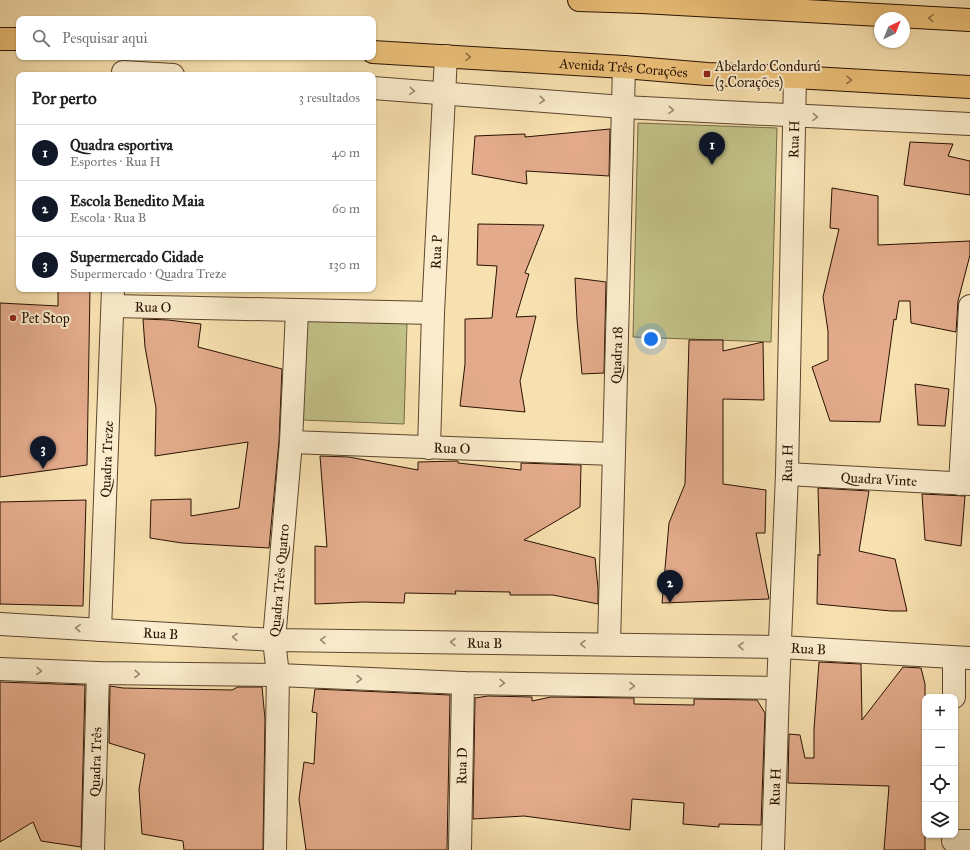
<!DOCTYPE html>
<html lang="pt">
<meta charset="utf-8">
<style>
body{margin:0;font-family:"IM FELL Great Primer",serif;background:#f2f2f2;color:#202124}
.controls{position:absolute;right:12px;bottom:12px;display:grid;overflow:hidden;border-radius:8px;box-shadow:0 1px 3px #0004}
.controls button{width:36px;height:36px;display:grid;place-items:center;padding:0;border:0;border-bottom:1px solid #e0e0e0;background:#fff;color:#202124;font:20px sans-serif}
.compass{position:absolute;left:874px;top:12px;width:36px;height:36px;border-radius:50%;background:#fff;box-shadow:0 1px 3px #0004;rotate:43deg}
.you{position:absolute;left:651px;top:339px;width:14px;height:14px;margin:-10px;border:3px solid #fff;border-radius:50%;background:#1a73e8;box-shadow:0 0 0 6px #1a73e833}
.badge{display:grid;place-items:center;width:26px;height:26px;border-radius:50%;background:#111827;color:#fff;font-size:13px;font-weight:700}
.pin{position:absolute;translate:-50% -33px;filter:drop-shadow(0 1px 2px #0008)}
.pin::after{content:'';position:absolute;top:21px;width:14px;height:12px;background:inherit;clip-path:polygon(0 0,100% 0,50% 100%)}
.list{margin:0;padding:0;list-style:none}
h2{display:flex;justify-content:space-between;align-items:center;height:52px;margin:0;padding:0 16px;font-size:17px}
h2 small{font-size:13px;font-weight:400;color:#757577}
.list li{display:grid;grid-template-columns:26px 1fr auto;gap:12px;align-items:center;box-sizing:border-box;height:56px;padding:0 16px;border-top:1px solid #e0e0e0}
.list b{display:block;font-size:15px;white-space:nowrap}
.list p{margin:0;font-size:13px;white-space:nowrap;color:#757577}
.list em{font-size:13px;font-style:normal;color:#757577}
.icon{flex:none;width:22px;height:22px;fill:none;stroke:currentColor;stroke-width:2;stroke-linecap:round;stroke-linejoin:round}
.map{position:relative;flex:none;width:970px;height:850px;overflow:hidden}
.search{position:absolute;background:#fff;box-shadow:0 1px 3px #0004;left:16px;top:16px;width:360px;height:44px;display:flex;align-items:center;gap:10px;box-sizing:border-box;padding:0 14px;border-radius:8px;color:#757577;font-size:15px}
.panel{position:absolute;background:#fff;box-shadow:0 1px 3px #0004;left:16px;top:72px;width:360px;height:220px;border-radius:8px}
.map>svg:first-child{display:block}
.green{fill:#c2c187;stroke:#756944}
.building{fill:#e3ab8b;stroke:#281100}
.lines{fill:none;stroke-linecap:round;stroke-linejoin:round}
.minor-casing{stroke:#5c452c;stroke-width:24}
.major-casing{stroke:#281100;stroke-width:24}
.minor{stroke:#faeccc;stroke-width:22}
.major{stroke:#ecc078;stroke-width:22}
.oneway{stroke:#947142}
.oneway2{stroke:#9c8970}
.poi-dot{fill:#8f2418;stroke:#faeccc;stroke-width:1.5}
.labels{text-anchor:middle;stroke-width:4;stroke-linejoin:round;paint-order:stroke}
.poi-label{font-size:14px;fill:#281100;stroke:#faeccc;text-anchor:start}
.street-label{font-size:14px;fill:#281100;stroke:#faeccc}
</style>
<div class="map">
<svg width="970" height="850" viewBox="0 0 970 850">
<rect width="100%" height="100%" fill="#f8e1b0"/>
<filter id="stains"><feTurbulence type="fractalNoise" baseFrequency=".005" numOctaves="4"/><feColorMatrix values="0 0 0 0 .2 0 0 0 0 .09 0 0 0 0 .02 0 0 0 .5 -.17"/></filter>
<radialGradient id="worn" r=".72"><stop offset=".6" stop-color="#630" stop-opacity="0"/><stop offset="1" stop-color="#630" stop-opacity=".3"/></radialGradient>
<g class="green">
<polygon points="638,123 777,128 771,342 633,337"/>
<polygon points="305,319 407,323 404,424 302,420"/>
</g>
<g class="building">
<polygon points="610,129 609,176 526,171 527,184 472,174 475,136 525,134 525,137"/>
<polygon points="910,142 953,144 948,156 970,161 970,195 904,185"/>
<polygon points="832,188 878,196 878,245 970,241 970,255 958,301 956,332 911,323 910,301 899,301 896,320 894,319 880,422 830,421 812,367 828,360 828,331 823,297 839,229 830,228"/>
<polygon points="478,224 544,225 525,273 529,274 516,317 536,316 520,381 525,412 460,406 465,364 465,319 492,318 497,266 477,265"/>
<polygon points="575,278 606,282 604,373 582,374 577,320"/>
<polygon points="58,289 90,289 87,465 0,477 0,303 58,306"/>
<polygon points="143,319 168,320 201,324 198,347 282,369 279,441 269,548 182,543 150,538 151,500 191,499 191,516 239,508 248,442 155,456 156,408 145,347"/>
<polygon points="689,340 723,340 723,351 763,342 764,400 723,399 723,484 766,490 765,533 756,533 769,599 662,603 669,523 685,484"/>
<polygon points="915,384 949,389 945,426 918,425"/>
<polygon points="320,456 349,457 418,470 418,462 458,461 458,463 521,470 521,463 581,465 580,507 524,540 595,558 598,588 598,604 553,595 510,595 510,592 455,591 456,594 405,593 404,603 363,602 315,604 315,546 327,547"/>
<polygon points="818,488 869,491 859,551 895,559 907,611 891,611 817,604 818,554 820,556"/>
<polygon points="922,494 965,496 961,546 925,540"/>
<polygon points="86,500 83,606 0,604 0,502"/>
<polygon points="819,662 861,664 862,720 903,667 921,668 925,684 925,850 884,850 889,786 788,783 789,734 800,735 805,758 814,758 814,729"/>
<polygon points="0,682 85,685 81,847 41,841 33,822 0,842"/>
<polygon points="110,686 123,688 232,690 238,687 262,687 265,719 263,850 184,850 183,841 142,834 139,789 145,754 109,743"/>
<polygon points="315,689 450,695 447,850 306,850 299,799 304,762 314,764 317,713 312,712"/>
<polygon points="488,696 532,697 532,701 551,697 634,698 634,704 694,705 694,699 757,700 765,713 761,825 719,824 719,827 683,824 684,803 632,799 630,830 524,816 473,819 475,698"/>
</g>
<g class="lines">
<defs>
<g id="minor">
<polyline points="123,72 173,75"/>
<polyline points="373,88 623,107 970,124"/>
<path id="s1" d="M113,306L433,313"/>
<path id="s2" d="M291,442L613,454"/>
<path id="s3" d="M429,448L433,313L446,56"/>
<path id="s4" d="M787,474L970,484"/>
<polyline points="960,484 970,306"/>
<path id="s5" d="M0,624L274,640L780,647L970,658"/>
<path id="s6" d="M100,630L113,289"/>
<path id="s7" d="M609,644L624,67"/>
<polyline points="0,669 98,673 278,675 463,683 778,688"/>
<polyline points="954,697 954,658"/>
<polyline points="953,841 970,841"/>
<path id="s8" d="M93,850L98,673"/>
<path id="s9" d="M275,850L278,675L274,640L291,442L297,311"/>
<path id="s10" d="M460,850L463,683"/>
<path id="s11" d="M773,850L778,688L787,474L795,77"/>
</g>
<g id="major">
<polyline points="579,0 642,2 970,20"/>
<polyline points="0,39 19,39"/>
<path id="s12" d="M373,52L624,67L707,74L795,77L970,87"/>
</g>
</defs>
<use href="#minor" class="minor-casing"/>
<use href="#major" class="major-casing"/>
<use href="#minor" class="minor"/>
<use href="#major" class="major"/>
</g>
<defs><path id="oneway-chevron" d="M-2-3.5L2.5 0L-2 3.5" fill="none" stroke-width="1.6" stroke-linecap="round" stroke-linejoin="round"/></defs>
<g class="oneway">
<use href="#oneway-chevron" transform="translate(931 18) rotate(-177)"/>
<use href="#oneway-chevron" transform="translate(468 57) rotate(3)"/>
<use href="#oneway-chevron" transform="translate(849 80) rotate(3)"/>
</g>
<g class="oneway2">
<use href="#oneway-chevron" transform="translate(412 91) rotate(4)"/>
<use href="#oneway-chevron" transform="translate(542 100) rotate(5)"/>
<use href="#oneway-chevron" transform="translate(671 110) rotate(3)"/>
<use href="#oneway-chevron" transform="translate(815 117) rotate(3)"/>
<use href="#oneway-chevron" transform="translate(78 628) rotate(-177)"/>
<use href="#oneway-chevron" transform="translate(235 637) rotate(-177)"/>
<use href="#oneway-chevron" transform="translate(323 640) rotate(-179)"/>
<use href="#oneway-chevron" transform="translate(453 642) rotate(-179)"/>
<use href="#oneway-chevron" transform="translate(583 644) rotate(-179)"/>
<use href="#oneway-chevron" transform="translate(741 646) rotate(-179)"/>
<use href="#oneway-chevron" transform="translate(39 671) rotate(2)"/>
<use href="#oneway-chevron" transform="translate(137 674) rotate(1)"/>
<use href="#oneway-chevron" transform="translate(359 679) rotate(2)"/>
<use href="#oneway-chevron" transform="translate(502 683) rotate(1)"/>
<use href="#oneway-chevron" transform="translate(632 686) rotate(1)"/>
</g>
<g class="poi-dot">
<rect x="703" y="70" width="8" height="8" rx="2"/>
<circle cx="13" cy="318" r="4"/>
</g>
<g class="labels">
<g class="poi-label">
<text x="715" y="71">Abelardo Condurú<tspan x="715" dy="16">(3 Corações)</tspan></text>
<text x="21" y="323">Pet Stop</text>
</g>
<g class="street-label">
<text dy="5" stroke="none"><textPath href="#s12" startOffset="251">Avenida Três Corações</textPath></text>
<text dy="5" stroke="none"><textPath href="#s11" startOffset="711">Rua H</textPath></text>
<text dy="5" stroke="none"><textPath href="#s3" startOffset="196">Rua P</textPath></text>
<text dy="5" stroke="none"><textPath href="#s1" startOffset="40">Rua O</textPath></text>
<text dy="5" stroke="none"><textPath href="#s7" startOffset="289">Quadra 18</textPath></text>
<text dy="5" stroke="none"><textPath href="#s2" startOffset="161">Rua O</textPath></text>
<text dy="5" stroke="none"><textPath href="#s6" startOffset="171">Quadra Treze</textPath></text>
<text dy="5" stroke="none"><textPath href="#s11" startOffset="387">Rua H</textPath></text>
<text dy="5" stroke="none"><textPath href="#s4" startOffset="92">Quadra Vinte</textPath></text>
<text dy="5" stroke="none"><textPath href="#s9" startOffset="270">Quadra Três Quatro</textPath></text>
<text dy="5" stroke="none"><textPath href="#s5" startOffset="161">Rua B</textPath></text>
<text dy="5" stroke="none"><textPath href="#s5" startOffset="485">Rua B</textPath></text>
<text dy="5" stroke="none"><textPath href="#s5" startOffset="809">Rua B</textPath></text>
<text dy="5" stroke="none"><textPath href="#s8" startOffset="88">Quadra Três</textPath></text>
<text dy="5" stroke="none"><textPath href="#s10" startOffset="84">Rua D</textPath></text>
<text dy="5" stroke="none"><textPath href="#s11" startOffset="63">Rua H</textPath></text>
</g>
</g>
<rect width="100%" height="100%" filter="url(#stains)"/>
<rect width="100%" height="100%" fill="url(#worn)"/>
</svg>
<div class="controls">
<button>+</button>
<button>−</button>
<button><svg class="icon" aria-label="locate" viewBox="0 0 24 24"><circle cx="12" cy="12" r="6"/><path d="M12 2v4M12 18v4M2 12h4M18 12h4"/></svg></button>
<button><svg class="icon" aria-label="layers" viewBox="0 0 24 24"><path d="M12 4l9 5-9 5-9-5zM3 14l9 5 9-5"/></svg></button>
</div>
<svg class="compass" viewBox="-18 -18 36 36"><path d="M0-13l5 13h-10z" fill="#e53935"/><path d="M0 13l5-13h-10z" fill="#757577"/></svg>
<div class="you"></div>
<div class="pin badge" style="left:712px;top:165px">1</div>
<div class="pin badge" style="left:670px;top:603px">2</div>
<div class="pin badge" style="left:43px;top:469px">3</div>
<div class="search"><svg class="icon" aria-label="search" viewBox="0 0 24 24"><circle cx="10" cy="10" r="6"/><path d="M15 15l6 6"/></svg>Pesquisar aqui</div>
<section class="panel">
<h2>Por perto<small>3 resultados</small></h2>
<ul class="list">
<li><span class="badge">1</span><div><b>Quadra esportiva</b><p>Esportes · Rua H</p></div><em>40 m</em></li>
<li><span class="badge">2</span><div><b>Escola Benedito Maia</b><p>Escola · Rua B</p></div><em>60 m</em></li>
<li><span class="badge">3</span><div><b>Supermercado Cidade</b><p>Supermercado · Quadra Treze</p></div><em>130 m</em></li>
</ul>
</section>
</div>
